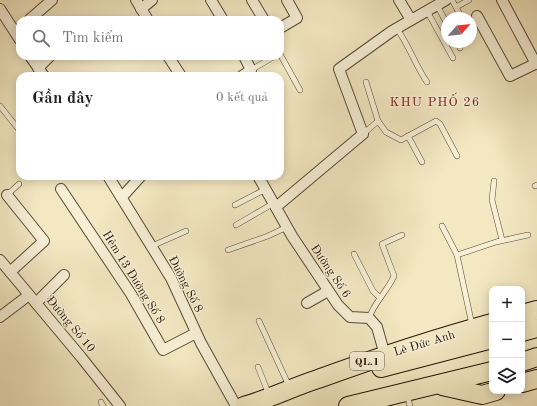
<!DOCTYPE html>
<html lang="vi">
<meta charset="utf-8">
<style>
body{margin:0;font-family:"Old Standard TT",serif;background:#f6f6f6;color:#202124}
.controls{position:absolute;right:12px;bottom:12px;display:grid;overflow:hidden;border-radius:8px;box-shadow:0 2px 10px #0003}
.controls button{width:36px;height:36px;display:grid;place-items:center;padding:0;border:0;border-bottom:1px solid #e0e0e0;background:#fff;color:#202124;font:20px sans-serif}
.compass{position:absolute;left:441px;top:12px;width:36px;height:36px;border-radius:50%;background:#fff;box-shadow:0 2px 10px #0003;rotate:63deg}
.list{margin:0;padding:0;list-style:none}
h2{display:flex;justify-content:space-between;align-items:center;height:52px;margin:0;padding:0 16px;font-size:17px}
h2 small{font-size:13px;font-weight:400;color:#757577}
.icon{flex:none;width:22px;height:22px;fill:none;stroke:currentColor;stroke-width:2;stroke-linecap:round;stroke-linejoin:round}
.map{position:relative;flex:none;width:537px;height:406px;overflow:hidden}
.search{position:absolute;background:#fff;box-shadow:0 2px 10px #0003;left:16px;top:16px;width:268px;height:44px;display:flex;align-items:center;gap:10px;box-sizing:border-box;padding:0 14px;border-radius:12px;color:#757577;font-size:15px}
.panel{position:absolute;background:#fff;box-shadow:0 2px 10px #0003;left:16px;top:72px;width:268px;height:108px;border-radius:12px}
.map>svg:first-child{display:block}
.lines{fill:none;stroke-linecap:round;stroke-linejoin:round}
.lane-casing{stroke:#584a36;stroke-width:6}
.street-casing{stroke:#584a36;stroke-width:12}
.highway-casing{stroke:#251507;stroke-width:20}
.lane{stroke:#f7f0d7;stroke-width:5}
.street{stroke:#f7f0d7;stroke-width:10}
.highway{stroke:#f3e8c2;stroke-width:18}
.labels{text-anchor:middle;stroke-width:3;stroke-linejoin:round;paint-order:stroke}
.shield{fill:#f7f0d7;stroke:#645745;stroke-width:1}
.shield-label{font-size:11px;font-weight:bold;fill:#251507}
.street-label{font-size:12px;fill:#251507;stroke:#f7f0d7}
.neighbourhood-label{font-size:13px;letter-spacing:1px;fill:#7a1f14;stroke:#f7f0d7}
</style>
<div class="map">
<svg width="537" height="406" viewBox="0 0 537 406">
<rect width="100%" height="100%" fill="#f3e8c2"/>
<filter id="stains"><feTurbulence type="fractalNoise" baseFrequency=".005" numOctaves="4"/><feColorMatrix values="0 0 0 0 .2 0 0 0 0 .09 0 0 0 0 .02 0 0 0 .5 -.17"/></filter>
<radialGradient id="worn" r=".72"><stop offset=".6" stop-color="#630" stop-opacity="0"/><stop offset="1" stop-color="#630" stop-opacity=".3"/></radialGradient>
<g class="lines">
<defs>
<g id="lane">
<polyline points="452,0 462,18"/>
<polyline points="437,5 447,24"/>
<polyline points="456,7 469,0"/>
<polyline points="427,11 453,58"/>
<path d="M397,29C409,45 415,65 427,82"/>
<polyline points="457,42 460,48"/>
<polyline points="280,54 300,90"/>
<polyline points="251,70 275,56"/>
<polyline points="366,82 378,121"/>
<polyline points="0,106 20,131"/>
<polyline points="363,134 378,121 386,132 401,140 436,121 440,124 457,156"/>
<polyline points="408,136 422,162"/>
<polyline points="196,176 202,176"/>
<polyline points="494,181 492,200 502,240"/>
<polyline points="535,186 537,185"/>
<polyline points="7,195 19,184"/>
<polyline points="235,205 266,189"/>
<polyline points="236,225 274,203"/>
<polyline points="442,226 457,255"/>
<polyline points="152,246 186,231"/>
<polyline points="228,250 268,236 287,227"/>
<polyline points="354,254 373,291 380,298"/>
<path d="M369,318C375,301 387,292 394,276L382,244L402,235"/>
<polyline points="259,321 289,386"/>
<polyline points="472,325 457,255 496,242 528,235"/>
<polyline points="258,367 269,395"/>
<polyline points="407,394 410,406"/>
<polyline points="101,402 103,406"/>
</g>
<g id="street">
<polyline points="136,0 148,20"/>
<polyline points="211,0 223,20"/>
<polyline points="252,0 264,20"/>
<polyline points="399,0 411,20"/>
<polyline points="502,0 536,64"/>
<polyline points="0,9 20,40"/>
<polyline points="141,9 152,0"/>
<polyline points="477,16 510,76 537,63"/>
<polyline points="29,20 52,0"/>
<polyline points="280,28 297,18 287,0"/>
<polyline points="30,56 44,76"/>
<polyline points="168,56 181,76"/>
<polyline points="38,68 50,56"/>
<polyline points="242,76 251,70 244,56"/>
<polyline points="108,176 171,278 201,343 236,406"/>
<polyline points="258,176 292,236 338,305 350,317 369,318 377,327 386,359"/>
<polyline points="61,189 131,294 163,350 196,333"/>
<polyline points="7,195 44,241 10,272"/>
<polyline points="122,197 141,176"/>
<polyline points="276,207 363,134 339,69 392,31 446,0"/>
<polyline points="0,260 81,357 120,406"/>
<polyline points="36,303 64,275"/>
<polyline points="307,303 328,291"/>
<polyline points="0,317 29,295"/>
</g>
<g id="highway">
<polyline points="522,314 537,310"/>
<polyline points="522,332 537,328"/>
<polyline points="522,362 537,357"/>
<polyline points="381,368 492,339"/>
<polyline points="522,383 537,379"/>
<polyline points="442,386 482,395 496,391"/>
<path d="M244,406C269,399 293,387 318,379C376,358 433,339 492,323"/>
<polyline points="348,406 492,371"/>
</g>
</defs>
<use href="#lane" class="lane-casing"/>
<use href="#street" class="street-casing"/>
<use href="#highway" class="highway-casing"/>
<use href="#lane" class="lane"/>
<use href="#street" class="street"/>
<use href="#highway" class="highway"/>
</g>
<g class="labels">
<rect class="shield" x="350" y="352" width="34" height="18" rx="3"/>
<g class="shield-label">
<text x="367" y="365">QL.1</text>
</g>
<g class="street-label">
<text transform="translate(331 271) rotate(56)" y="4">Đường Số 6</text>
<text transform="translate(134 277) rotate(58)" y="4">Hẻm 13 Đường Số 8</text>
<text transform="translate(186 284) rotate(63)" y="4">Đường Số 8</text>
<text transform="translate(71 324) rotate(50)" y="4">Đường Số 10</text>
<text transform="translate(424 343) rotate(-17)" y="4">Lê Đức Anh</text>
</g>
<g class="neighbourhood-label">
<text x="435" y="106">KHU PHỐ 26</text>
</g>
</g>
<rect width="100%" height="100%" filter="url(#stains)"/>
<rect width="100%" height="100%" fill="url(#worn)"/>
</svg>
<div class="controls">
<button>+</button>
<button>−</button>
<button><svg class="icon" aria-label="layers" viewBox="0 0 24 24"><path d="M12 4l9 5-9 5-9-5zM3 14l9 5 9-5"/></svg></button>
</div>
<svg class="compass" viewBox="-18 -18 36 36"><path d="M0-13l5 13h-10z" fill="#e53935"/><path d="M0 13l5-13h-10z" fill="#757577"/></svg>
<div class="search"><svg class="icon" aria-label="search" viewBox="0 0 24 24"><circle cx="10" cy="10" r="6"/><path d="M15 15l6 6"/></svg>Tìm kiếm</div>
<section class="panel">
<h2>Gần đây<small>0 kết quả</small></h2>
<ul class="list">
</ul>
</section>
</div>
